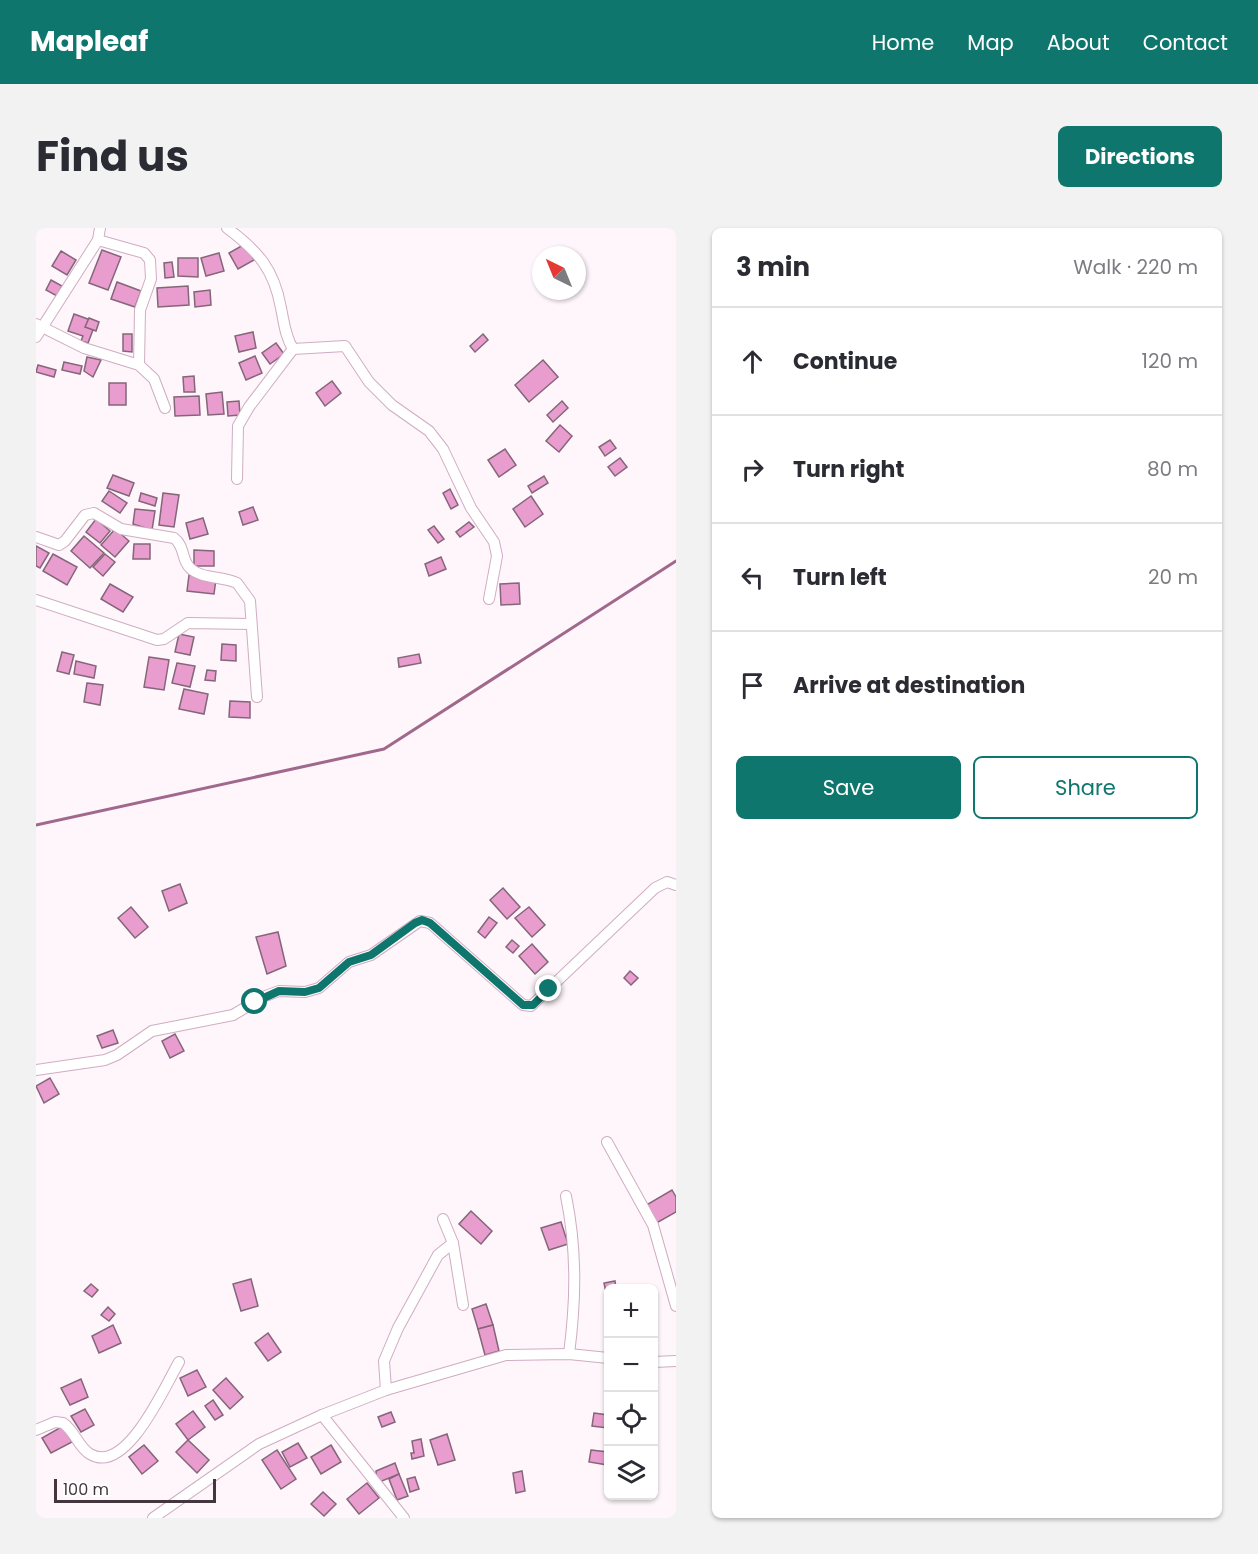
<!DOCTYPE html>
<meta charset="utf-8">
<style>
body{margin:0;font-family:Poppins,sans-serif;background:#f2f2f3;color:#2b2b33}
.controls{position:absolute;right:18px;bottom:18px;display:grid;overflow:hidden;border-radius:9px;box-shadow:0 2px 4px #0004}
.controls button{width:54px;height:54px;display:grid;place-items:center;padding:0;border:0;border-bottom:2px solid #e1e1e2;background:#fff;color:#2b2b33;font:30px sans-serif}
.compass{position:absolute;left:496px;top:18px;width:54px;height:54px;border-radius:50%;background:#fff;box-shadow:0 2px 4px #0004;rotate:317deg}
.scale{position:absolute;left:18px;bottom:15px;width:162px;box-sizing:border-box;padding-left:6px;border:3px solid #44363f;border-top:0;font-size:16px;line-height:21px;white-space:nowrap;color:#44363f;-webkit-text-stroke:4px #fff;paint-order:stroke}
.stop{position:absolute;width:18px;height:18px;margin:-14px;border:4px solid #0f766e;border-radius:50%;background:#fff}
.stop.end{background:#0f766e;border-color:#fff;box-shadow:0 2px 6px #0008}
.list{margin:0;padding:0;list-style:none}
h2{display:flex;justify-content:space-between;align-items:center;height:78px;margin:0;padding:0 24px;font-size:26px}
h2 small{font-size:20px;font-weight:400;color:#7c7c81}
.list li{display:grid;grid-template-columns:39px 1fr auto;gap:18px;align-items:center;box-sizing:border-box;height:108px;padding:0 24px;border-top:2px solid #e1e1e2}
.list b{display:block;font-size:22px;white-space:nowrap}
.list em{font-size:20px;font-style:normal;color:#7c7c81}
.actions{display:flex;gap:12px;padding:18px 24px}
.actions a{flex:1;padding:14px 0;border:2px solid #0f766e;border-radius:9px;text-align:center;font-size:21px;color:#0f766e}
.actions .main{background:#0f766e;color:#fff}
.icon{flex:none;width:33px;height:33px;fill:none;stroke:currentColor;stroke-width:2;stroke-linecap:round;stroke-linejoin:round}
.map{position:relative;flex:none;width:640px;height:1290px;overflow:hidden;border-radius:9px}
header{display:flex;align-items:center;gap:36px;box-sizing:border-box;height:84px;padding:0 30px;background:#0f766e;color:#fff}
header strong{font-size:28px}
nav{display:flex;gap:33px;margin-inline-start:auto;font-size:21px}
.intro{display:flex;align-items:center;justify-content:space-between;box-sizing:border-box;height:144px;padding:0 36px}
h1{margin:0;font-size:42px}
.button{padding:15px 27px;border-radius:9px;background:#0f766e;color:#fff;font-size:21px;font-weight:700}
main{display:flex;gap:36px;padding:0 36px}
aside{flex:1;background:#fff;border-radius:9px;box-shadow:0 2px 4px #0004}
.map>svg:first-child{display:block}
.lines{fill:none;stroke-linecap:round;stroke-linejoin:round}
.stream{stroke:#a0688c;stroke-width:3}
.building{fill:#e99dce;stroke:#856579;stroke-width:1.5}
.street-casing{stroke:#d0acc2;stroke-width:12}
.street{stroke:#fff;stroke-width:10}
.route{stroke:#0f766e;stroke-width:8}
</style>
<header>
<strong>Mapleaf</strong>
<nav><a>Home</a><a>Map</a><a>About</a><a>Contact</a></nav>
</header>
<div class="intro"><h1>Find us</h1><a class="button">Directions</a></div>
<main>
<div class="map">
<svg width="640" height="1290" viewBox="0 0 640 1290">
<rect width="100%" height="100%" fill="#fef6fb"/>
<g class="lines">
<polyline class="stream" points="0,597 348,521 640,333"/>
</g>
<g class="building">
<polygon points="209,16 218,32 202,41 193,25"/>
<polygon points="66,22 85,29 72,62 53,55"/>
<polygon points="25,23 40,32 31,47 16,38"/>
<polygon points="183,25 188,43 170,48 165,30"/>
<polygon points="142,30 162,30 162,49 142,48"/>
<polygon points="136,34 138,49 129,50 128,35"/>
<polygon points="15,52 26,58 21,68 10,62"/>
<polygon points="81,54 105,63 99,79 75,71"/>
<polygon points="152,58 153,77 122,79 121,60"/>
<polygon points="174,62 175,77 159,79 158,64"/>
<polygon points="38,86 60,94 52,115 45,113 47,108 32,103"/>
<polygon points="53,90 63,94 60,103 49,99"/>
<polygon points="217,104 220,120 203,124 199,108"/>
<polygon points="87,106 96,106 96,124 87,123"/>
<polygon points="447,106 452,112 439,124 434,118"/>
<polygon points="240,115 248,126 234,136 226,125"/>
<polygon points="219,128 226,145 210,152 203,135"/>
<polygon points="51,129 65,132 57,149 48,143"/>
<polygon points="507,132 522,149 493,174 479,157"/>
<polygon points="28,134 46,138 44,146 26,142"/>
<polygon points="2,137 20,142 18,149 0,144"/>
<polygon points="158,148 159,164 148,164 147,149"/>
<polygon points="296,153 305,165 289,178 280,165"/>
<rect x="73" y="155" width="17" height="22"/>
<polygon points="186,164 188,186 172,187 170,166"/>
<polygon points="163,168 164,187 139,188 138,169"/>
<polygon points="203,173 204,187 192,188 191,174"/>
<polygon points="526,173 532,180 517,194 511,187"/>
<polygon points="524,197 536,208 523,224 510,213"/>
<polygon points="574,212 580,220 569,228 563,219"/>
<polygon points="469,221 480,237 463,249 452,232"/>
<polygon points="584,230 591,239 579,248 572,239"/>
<polygon points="77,247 98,255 93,268 71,260"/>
<polygon points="508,248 512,255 496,265 492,258"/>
<polygon points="414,261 422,277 415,281 407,265"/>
<polygon points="73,263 91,275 84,285 66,273"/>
<polygon points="105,265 121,270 119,278 103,273"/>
<polygon points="127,265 143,267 138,299 123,297"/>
<polygon points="495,268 507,286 489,299 477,281"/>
<polygon points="217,279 222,292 207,297 203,284"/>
<polygon points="99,281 119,283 116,302 97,296"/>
<polygon points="167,290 172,306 154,311 150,295"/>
<polygon points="60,291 74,303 64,315 50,304"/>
<polygon points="433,294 438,299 424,309 420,304"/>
<polygon points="398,298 408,311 402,315 392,302"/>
<polygon points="79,301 93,313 79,329 65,317"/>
<polygon points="48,308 68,325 54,340 35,323"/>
<polygon points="98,316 114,316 114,331 97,331"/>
<polygon points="0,318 13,325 4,340 0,338"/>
<polygon points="158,322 178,323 178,338 158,338"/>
<polygon points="17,326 41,339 31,357 7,343"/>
<polygon points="69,326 79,334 67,348 57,339"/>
<polygon points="405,329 410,341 393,348 389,336"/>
<polygon points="153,347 180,351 178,366 151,363"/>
<polygon points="483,355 484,376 465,377 464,356"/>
<polygon points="74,356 97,369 87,384 65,371"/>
<polygon points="143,406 158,409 154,427 139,424"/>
<polygon points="186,416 200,417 200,433 185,432"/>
<polygon points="26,424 38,427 33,446 21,443"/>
<polygon points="383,426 385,435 363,439 362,430"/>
<polygon points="113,429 133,432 128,462 108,459"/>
<polygon points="40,433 60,438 58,450 38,446"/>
<polygon points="141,435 159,438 154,459 136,455"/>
<polygon points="171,442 180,443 179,453 169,452"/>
<polygon points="51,455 67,457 64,477 48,474"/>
<polygon points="148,461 172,466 168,486 143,481"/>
<polygon points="194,473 214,474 214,490 193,489"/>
<polygon points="144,656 151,675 133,683 126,663"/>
<polygon points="467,660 484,679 471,691 454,672"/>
<polygon points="95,679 112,699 99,710 82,690"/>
<polygon points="493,679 509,697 496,709 479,690"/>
<polygon points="453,689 461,695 449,710 442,704"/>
<polygon points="242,704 250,738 231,746 220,709"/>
<polygon points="476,712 483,718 477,725 470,719"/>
<polygon points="496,716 512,734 499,746 483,728"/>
<polygon points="594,743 602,750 595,757 588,750"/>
<polygon points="77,802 82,815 66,820 61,808"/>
<polygon points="139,806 148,823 134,830 126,813"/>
<polygon points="14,850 23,866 8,875 0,858"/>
<polygon points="636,962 640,969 640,984 617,997 607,979"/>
<polygon points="435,983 456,1003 445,1016 423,996"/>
<polygon points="525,994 532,1016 513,1022 505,1000"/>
<polygon points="215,1051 222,1078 205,1083 197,1056"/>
<polygon points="579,1053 580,1060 572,1060 571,1069 568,1055"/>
<polygon points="55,1056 62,1062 56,1069 48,1063"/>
<polygon points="450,1076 457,1097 442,1101 436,1081"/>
<polygon points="72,1079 79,1086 73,1093 65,1087"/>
<polygon points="77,1097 85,1115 63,1125 56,1108"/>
<polygon points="457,1097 463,1123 449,1127 442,1101"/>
<polygon points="232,1105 245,1124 232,1133 219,1115"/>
<polygon points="161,1142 170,1159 152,1168 144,1150"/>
<polygon points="190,1150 207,1169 194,1181 177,1162"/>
<polygon points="45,1151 52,1169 34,1177 25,1160"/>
<polygon points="177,1172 187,1187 179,1192 169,1178"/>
<polygon points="49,1181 58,1197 45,1204 35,1188"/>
<polygon points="157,1183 169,1199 152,1212 140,1196"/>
<polygon points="355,1184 359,1194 346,1199 342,1189"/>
<polygon points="558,1185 572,1187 572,1200 556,1198"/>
<polygon points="27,1198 36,1214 15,1225 6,1210"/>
<polygon points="411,1206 419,1232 402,1237 394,1212"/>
<polygon points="385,1211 388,1228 376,1231 375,1225 378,1225 376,1213"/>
<polygon points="152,1212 173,1232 161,1245 140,1224"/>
<polygon points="262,1215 271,1230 254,1239 246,1224"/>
<polygon points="108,1217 122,1233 106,1246 93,1229"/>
<polygon points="295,1217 305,1234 285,1246 275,1229"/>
<polygon points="241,1222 260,1251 245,1261 226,1232"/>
<polygon points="555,1222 572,1224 572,1237 553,1234"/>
<polygon points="359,1235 363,1246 341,1255 340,1243"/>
<polygon points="486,1243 489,1263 480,1265 477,1245"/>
<polygon points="363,1246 372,1268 361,1272 353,1251"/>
<polygon points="379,1249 383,1261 374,1264 371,1251"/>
<polygon points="331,1255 343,1270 323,1286 311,1271"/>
<polygon points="287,1264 300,1276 288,1288 275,1276"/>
</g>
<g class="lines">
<defs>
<g id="street">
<path d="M191,0C222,23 238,41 245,80C248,94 249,108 257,121L309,118L333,154L356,177L393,203L407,221L435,280L458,314L461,328L453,371"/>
<polyline points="62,12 108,25 114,32 115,51 104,82 103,137"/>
<polyline points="0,96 48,120 103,137 118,151 129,180"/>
<polyline points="0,109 62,12 64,0"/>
<polyline points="201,251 202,198 213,179 257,121"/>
<path d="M0,309L23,317L29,313L49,287L58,285L85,301L138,310C149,318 145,331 154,340C165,351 187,348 201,355L214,373L221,469"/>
<polyline points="0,372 121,412 128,411 152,395 215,396"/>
<polyline points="0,842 69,832 81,827 116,803 197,787 227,769 243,763 269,764 283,760 313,734 335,727 384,693 394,695 478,769 487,777 495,778 619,660 631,654 640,657"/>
<polyline points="571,914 617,997 640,1078"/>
<path d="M530,968C541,1022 540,1072 533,1126"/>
<polyline points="407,991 417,1015 427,1077"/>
<polyline points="618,1134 640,1133"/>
<polyline points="350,1162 348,1133 362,1100 402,1027 417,1015"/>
<polyline points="286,1187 368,1290"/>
<path d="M0,1202L19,1194L27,1195C39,1203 42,1219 54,1226C90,1248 129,1158 143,1134"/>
<polyline points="117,1290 223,1216 286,1187 350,1162 470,1127 533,1126 572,1130"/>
</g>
</defs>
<use href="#street" class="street-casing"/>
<use href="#street" class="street"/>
</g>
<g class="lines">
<polyline class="route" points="219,774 243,763 269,764 283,760 313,734 335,727 379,695 386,692 394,695 487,777 497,777 513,761"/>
</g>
</svg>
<div class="controls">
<button>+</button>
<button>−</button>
<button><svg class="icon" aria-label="locate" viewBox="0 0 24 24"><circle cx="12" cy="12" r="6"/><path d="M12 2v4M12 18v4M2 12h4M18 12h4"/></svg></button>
<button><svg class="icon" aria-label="layers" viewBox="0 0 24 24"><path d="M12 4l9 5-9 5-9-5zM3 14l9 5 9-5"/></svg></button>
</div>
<svg class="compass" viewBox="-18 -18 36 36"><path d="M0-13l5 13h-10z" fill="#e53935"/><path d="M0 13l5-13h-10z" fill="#7c7c81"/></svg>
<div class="scale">100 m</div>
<div class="stop" style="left:219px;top:774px"></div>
<div class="stop end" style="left:513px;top:761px"></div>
</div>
<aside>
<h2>3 min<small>Walk · 220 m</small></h2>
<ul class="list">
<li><svg class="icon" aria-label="ahead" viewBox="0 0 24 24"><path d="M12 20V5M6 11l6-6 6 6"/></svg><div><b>Continue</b></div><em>120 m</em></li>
<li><svg class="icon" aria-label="right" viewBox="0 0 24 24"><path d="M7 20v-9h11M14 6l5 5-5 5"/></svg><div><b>Turn right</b></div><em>80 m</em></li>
<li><svg class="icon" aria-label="left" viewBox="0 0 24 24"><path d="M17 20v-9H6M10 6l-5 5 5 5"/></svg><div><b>Turn left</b></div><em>20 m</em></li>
<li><svg class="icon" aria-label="arrive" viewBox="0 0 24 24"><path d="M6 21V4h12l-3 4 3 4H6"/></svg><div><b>Arrive at destination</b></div></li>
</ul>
<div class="actions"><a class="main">Save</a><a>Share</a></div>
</aside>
</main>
